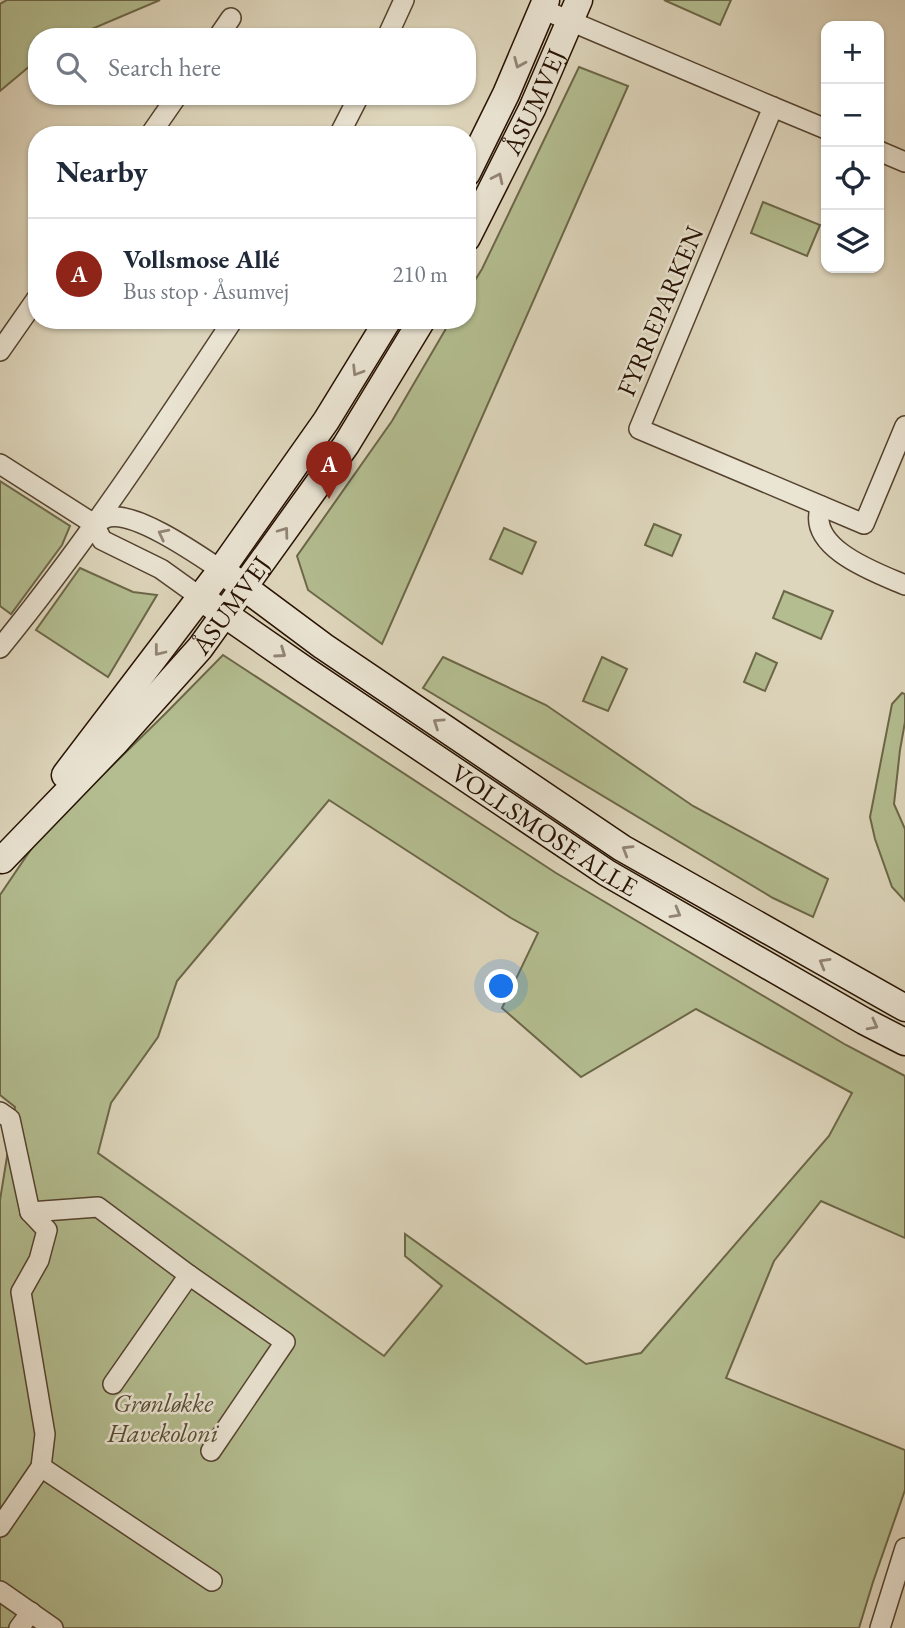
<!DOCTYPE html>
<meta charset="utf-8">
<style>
body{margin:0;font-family:"EB Garamond",serif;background:#f6f6f7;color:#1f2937}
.controls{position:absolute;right:21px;top:21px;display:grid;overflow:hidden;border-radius:14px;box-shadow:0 2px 5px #0004}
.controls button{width:63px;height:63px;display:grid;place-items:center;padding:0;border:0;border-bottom:2px solid #e0e1e3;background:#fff;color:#1f2937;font:35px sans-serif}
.you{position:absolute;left:502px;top:987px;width:24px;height:24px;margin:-18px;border:5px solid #fff;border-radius:50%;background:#1a73e8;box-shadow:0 0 0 10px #1a73e833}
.badge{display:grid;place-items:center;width:46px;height:46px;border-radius:50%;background:#8f2418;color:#fff;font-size:23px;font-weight:700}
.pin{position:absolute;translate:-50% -58px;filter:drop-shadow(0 2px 4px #0008)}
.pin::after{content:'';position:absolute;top:37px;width:24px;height:21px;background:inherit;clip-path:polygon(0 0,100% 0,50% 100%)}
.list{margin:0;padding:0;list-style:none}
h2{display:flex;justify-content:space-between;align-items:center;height:91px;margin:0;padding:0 28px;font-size:30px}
h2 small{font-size:23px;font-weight:400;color:#747a83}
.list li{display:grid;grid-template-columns:46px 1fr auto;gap:21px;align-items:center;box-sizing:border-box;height:112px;padding:0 28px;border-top:2px solid #e0e1e3}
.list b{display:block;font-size:26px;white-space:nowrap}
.list p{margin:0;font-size:23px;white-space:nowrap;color:#747a83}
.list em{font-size:23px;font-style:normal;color:#747a83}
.icon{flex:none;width:38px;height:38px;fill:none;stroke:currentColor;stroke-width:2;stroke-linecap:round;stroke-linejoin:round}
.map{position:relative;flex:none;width:905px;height:1628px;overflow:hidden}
.search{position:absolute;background:#fff;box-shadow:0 2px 5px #0004;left:28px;top:28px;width:448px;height:77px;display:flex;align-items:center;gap:18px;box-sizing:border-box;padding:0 24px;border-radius:28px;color:#747a83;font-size:26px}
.panel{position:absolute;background:#fff;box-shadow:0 2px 5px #0004;left:28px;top:126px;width:448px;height:203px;border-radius:28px}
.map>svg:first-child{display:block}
.green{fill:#b3bd90;stroke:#6c6748;stroke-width:2;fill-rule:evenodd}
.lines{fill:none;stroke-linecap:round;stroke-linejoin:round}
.street-casing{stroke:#54422f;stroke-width:22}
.secondary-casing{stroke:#261100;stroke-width:29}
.street{stroke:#eae4d3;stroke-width:19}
.secondary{stroke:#eae4d3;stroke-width:26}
.oneway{stroke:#928574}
.labels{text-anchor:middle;stroke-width:5;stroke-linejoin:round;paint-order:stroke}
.street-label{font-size:26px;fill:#261100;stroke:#eae4d3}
.park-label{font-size:26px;font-style:italic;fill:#574d32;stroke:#eae4d3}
</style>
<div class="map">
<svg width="905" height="1628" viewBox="0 0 905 1628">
<rect width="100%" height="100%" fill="#ded6bc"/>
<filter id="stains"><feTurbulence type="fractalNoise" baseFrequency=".00286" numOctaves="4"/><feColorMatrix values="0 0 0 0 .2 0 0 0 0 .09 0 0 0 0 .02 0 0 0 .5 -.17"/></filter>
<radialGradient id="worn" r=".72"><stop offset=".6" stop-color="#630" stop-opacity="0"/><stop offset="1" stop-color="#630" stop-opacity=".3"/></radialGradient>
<g class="green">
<polygon points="7,0 160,0 73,37 37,37 37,60 0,91 0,4"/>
<polygon points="664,0 731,0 720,25"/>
<polygon points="579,67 628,86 382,644 308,590 297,556 392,421 451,320 467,320 467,293 482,269"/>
<polygon points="763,202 820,225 807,256 751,233"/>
<polygon points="0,481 70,526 62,545 11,614 0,606"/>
<polygon points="654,524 681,535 672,556 645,545"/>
<polygon points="504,528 536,542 522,574 490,559"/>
<polygon points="80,568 133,592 157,595 108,677 36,630"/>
<polygon points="784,591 833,611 821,639 773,618"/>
<polygon points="756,653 777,663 765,691 744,682"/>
<path d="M223,655L556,873L846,1045L905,1076V1238L821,1201L774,1261L726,1378L905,1450V1490L873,1582L859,1628H0V1200L15,1107L0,1095V895L40,836L165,714ZM329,800L511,918L538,933L502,1008L581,1077L696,1009L852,1093L829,1136L641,1353L586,1364L405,1234V1256L442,1286L384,1356L98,1153L111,1103L158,1037L177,981Z"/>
<polygon points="443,657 546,705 693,806 828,879 813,917 773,898 423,688"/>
<polygon points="602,657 627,669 608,711 583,701"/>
<polygon points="902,693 905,694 905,722 900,750 894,804 905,829 905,901 892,887 875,839 870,817 892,704"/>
</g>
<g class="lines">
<defs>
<g id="street">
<polyline points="542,9 773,107 639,429 864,524 905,426"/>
<polyline points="218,37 231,18"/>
<polyline points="387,37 404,0"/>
<polyline points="773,107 826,129"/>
<polyline points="150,135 177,96"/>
<polyline points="339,135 359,96"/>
<polyline points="879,151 905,162"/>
<polyline points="0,351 37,298"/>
<polyline points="0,464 94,524 102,540 161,569 200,597"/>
<path d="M821,506C805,548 877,573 905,585"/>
<path d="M94,524C98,522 104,518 109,517C137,512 197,554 221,570"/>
<path d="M0,648C85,544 159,432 233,320"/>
<polyline points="0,1112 10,1119 30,1212 47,1230 39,1260 21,1292 45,1434 41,1467 0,1527"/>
<polyline points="30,1212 98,1207 189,1275 285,1342 211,1451"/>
<polyline points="113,1384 189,1275"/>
<polyline points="41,1467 212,1581"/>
<polyline points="0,1591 53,1628"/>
<polyline points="19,1628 31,1612"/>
<polyline points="880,1628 905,1548"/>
</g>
<g id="secondary">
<polyline points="467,173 506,94 546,0"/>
<path id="s1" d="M467,238L532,109L579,0"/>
<polyline points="221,570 323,646 622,848 905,1008"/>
<path id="s2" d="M200,597L305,670L607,873L864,1021L905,1042"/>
<polyline points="65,775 221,570 326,421 388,320"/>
<path id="s3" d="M2,860L114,744L200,648L346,445L422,320"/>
</g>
</defs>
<use href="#street" class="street-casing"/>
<use href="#secondary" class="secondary-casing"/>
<use href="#street" class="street"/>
<use href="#secondary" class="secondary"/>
</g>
<defs><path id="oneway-chevron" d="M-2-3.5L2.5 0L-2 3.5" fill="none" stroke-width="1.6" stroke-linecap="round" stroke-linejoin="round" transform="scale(1.75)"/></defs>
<g class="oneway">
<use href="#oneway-chevron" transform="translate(519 63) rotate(113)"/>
<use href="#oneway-chevron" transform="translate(498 178) rotate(-64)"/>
<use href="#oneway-chevron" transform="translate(357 371) rotate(122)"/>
<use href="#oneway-chevron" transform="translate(284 532) rotate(-54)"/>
<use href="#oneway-chevron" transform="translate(163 534) rotate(-153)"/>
<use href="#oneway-chevron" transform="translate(159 651) rotate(128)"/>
<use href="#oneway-chevron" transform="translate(281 653) rotate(35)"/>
<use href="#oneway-chevron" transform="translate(438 723) rotate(-146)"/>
<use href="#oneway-chevron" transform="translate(627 850) rotate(-149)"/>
<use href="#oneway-chevron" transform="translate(676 913) rotate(30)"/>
<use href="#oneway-chevron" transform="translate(824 963) rotate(-150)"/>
<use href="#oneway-chevron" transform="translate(873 1025) rotate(28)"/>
</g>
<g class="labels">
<g class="street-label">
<text dy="9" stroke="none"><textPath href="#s1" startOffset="152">ÅSUMVEJ</textPath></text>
<text transform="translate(660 311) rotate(-67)" y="9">FYRREPARKEN</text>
<text dy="9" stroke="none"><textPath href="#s3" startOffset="343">ÅSUMVEJ</textPath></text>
<text dy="9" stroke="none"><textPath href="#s2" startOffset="416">VOLLSMOSE ALLE</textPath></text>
</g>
<g class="park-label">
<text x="163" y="1412">Grønløkke<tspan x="163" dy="30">Havekoloni</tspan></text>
</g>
</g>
<rect width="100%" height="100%" filter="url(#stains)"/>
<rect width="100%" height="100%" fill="url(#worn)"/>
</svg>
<div class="controls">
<button>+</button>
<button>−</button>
<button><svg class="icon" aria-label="locate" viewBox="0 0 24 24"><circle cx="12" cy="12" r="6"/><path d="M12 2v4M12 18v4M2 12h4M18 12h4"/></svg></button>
<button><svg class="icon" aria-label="layers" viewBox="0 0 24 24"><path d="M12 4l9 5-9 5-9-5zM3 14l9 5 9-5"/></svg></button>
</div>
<div class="you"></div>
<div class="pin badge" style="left:329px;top:499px">A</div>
<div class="search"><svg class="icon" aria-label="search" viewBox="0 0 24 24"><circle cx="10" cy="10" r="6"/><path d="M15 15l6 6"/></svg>Search here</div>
<section class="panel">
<h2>Nearby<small></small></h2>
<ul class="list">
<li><span class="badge">A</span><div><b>Vollsmose Allé</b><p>Bus stop · Åsumvej</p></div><em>210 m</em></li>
</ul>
</section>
</div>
